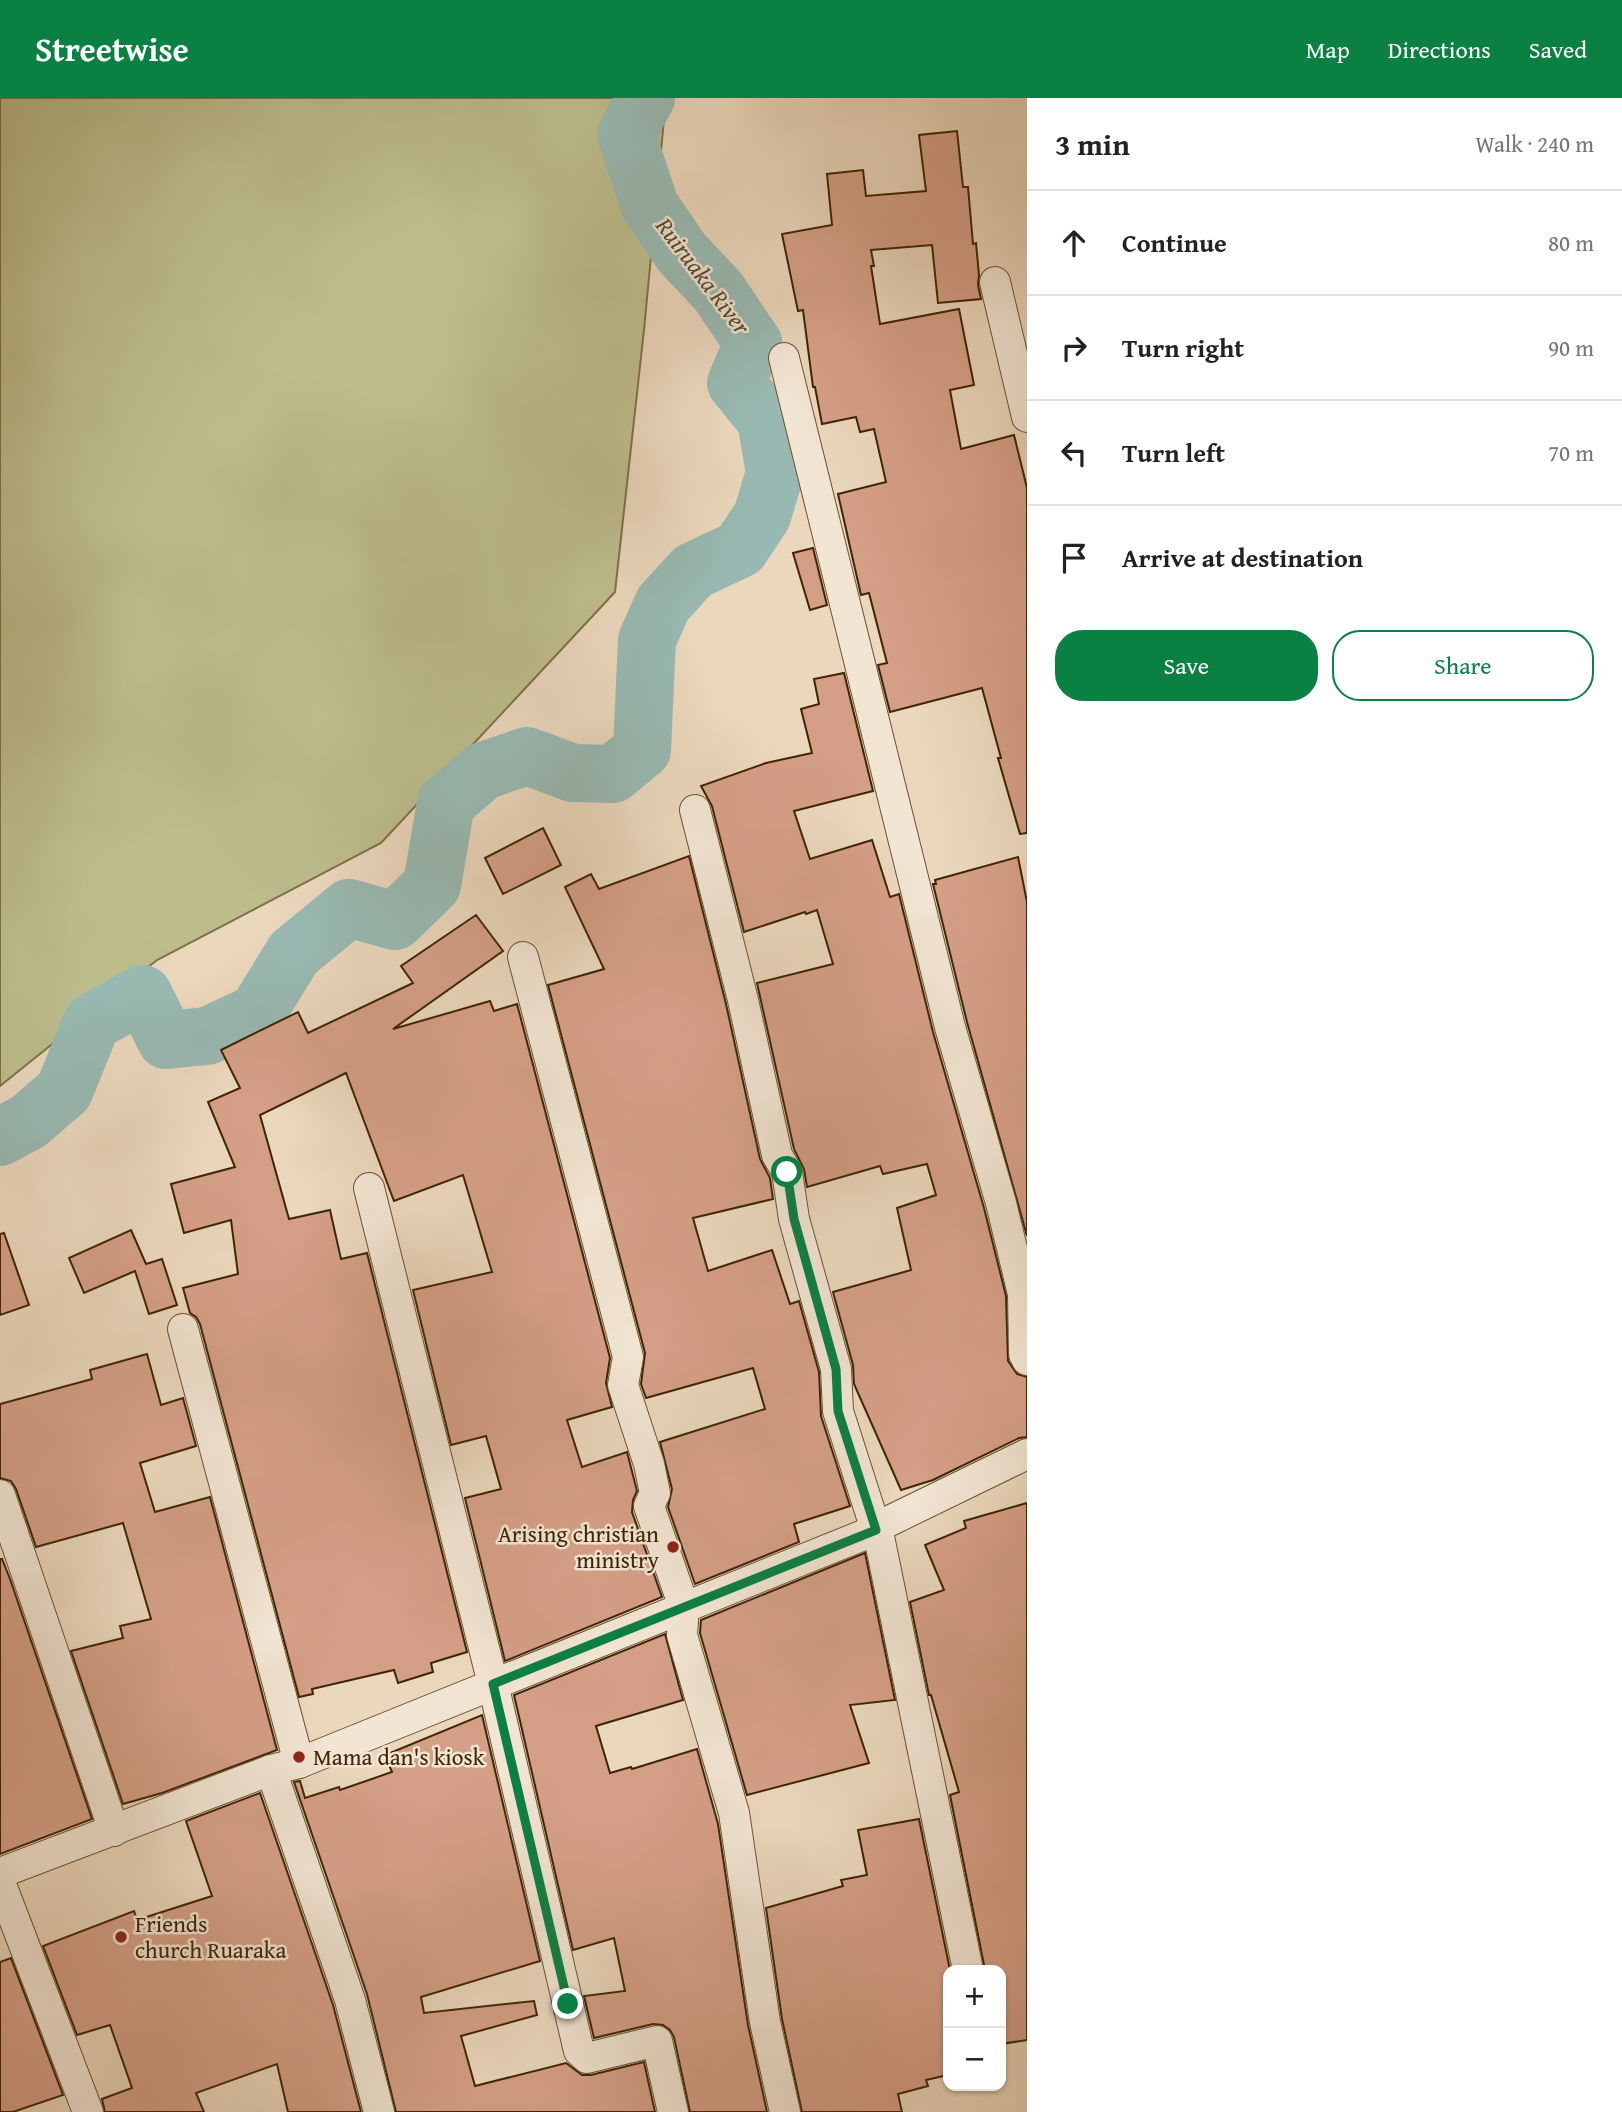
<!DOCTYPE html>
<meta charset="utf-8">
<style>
body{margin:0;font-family:"Gentium Book Plus",serif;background:#f6f6f6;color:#222}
.controls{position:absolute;right:21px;bottom:21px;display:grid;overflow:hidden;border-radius:14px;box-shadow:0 2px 5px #0004}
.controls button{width:63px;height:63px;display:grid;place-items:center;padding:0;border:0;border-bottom:2px solid #e0e0e0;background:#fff;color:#222;font:35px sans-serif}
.stop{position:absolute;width:21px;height:21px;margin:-16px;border:5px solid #0b8043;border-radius:50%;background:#fff}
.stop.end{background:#0b8043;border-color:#fff;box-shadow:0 2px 7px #0008}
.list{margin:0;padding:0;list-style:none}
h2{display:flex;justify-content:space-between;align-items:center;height:91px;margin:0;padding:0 28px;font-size:30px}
h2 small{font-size:23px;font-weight:400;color:#767676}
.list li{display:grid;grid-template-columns:46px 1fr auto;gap:21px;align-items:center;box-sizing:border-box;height:105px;padding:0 28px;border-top:2px solid #e0e0e0}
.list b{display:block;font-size:26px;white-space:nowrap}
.list em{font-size:23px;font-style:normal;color:#767676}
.actions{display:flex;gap:14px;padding:21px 28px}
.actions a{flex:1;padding:16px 0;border:2px solid #0b8043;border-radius:28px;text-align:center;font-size:24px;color:#0b8043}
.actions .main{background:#0b8043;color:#fff}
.icon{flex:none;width:38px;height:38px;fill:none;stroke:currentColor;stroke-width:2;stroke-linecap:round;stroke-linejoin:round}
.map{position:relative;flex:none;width:1027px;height:2014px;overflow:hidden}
header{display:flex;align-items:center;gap:42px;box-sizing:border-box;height:98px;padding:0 35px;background:#0b8043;color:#fff}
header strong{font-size:33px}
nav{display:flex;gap:38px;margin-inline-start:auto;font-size:24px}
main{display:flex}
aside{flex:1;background:#fff}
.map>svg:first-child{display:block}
.green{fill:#bdbd8c;stroke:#7e7148;stroke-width:2}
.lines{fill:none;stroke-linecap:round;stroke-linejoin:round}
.river{stroke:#98b9b2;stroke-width:58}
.building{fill:#d59f87;stroke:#3e2503;stroke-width:2}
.street-casing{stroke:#695231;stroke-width:32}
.street{stroke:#f2e5d3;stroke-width:30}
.route{stroke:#0b8043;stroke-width:9}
.poi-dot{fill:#8f2418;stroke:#f2e5d3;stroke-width:2.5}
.labels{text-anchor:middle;stroke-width:5;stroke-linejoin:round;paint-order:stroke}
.poi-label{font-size:23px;fill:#3e2503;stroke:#f2e5d3;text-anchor:start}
.water-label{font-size:24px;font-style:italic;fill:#544a2f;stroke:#f2e5d3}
</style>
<header>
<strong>Streetwise</strong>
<nav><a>Map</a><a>Directions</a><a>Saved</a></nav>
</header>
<main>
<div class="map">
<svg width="1027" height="2014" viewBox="0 0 1027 2014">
<rect width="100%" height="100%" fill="#ebd7bc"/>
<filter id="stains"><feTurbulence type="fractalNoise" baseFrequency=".00286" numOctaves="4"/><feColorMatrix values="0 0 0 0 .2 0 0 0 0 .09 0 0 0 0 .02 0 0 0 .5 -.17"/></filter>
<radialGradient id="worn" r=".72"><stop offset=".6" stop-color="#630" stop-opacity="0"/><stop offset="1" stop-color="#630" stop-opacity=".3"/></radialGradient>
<polygon class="green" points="0,0 666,0 644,232 615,494 381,745 157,862 0,988"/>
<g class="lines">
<polyline class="river" points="0,1039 28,1024 64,993 92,924 143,896 166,942 207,938 257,915 294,855 349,810 395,823 432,787 446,705 483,673 527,658 573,675 613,676 642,652 647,542 663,506 693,473 740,451 762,418 775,375 766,322 736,285 753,245 718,193 682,155 650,108 626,36 646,0"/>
</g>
<g class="building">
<polygon points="957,33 963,89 968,89 973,146 976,145 979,177 978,187 981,201 938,205 932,147 871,152 874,168 871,168 880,226 959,211 974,287 950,292 961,351 1014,337 1027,390 1027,735 1020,736 998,660 1001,660 982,590 890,614 878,567 887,565 869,495 861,497 838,396 886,384 874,331 860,334 856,319 822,326 815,289 813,289 803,212 798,213 782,136 832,127 827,76 863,72 866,98 926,93 919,37"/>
<polygon points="813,450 827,507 810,512 793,455"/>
<polygon points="844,575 873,693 794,713 810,761 872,742 890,799 899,796 933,934 984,1110 1006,1198 1008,1263 1017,1276 1027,1279 1027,1339 1019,1340 933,1382 901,1392 854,1286 853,1267 833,1194 911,1172 897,1110 936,1097 927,1066 883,1076 880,1068 807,1089 804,1071 794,1051 757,885 833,866 817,812 806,816 805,814 744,834 712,708 701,688 766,665 812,655 801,611 819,606 814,581"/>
<polygon points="543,730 561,767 503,796 485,760"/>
<polygon points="689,758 726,906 760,1061 770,1080 773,1101 693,1120 708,1173 772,1152 790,1206 799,1203 819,1274 821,1318 850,1408 794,1426 799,1444 695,1486 668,1409 672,1391 660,1344 765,1311 753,1270 646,1300 641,1286 645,1255 548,887 604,871 565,789 591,776 599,791"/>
<polygon points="1018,759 1027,804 1027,1138 967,924 933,786 936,786 935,782"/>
<polygon points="476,817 503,853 393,931 490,903 494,913 517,906 610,1260 606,1285 612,1309 567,1322 582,1369 627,1354 637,1393 633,1402 632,1414 662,1499 505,1563 465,1400 501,1391 486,1338 451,1347 413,1192 492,1174 463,1077 394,1103 346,975 260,1017 289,1121 330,1112 341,1161 367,1155 467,1554 431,1565 433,1574 398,1585 394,1572 312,1591 313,1596 299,1599 200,1226 196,1219 190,1215 183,1190 238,1176 231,1122 184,1135 171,1086 235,1069 208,1004 240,990 221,952 298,914 308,935 413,885 401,868"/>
<polygon points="131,1132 146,1166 162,1161 177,1207 149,1216 135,1173 84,1195 69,1160"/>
<polygon points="4,1135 29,1207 0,1217 0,1136"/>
<polygon points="147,1256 161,1307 183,1300 196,1348 140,1365 155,1414 210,1399 277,1652 162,1695 123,1706 71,1553 123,1540 120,1528 151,1521 123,1425 36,1449 16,1391 11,1383 0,1380 0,1306 92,1281 90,1272"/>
<polygon points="1027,1405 1027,1942 1001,1946 1001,1872 985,1872 950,1697 959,1694 931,1597 929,1597 910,1504 944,1492 925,1447 966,1430 964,1423"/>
<polygon points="865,1455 895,1602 850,1607 869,1665 747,1697 700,1535 701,1522"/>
<polygon points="0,1461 2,1461 10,1481 92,1721 0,1756"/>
<polygon points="665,1536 683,1602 596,1628 610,1675 631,1669 632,1671 697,1651 718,1726 748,1927 767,2014 690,2014 674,1939 670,1932 663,1927 653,1926 594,1940 584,1898 625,1893 614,1840 573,1852 514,1597"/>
<polygon points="482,1617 540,1863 421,1899 424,1915 534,1903 537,1917 461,1938 475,1988 566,1965 582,1977 591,1977 644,1964 655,2014 396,2014 367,1896 294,1684 300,1683 305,1700 339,1689 340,1692 392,1674 385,1657"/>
<polygon points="260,1695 333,1907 361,2014 288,2014 277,1966 196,1995 204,2014 105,2014 102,2001 132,1990 110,1927 77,1937 43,1848 134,1813 137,1822 212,1798 186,1723"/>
<polygon points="919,1721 950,1872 948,1872 948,1977 926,1982 928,1988 898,1996 902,2014 802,2014 782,1921 766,1810 843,1788 841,1782 867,1777 858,1732"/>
<polygon points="11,1860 63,1997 13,2014 0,2014 0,1864"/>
</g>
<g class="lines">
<defs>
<g id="street">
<polyline points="995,184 1027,319"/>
<polyline points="784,260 950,929 1001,1105 1023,1196 1024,1256 1027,1262"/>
<polyline points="695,712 743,902 777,1057 787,1074 794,1121 836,1271 838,1313 876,1432"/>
<polyline points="523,859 628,1259 623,1287 649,1366 655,1395 649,1408 684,1509 682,1537 734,1715 765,1924 785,2014"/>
<polyline points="369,1090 493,1586 579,1953 587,1960 657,1943 673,2014"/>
<polyline points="183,1231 299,1665"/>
<polyline points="0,1397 114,1733"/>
<polyline points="877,1429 968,1872"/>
<polyline points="271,1672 350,1902 379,2014"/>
<polyline points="0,1775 271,1672 299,1665 876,1432 877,1429 1027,1356"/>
<polyline points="0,1784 88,2014"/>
</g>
</defs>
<use href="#street" class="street-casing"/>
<use href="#street" class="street"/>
</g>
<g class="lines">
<polyline class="route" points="568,1906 493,1586 876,1432 838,1313 836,1271 794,1121 787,1074"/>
</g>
<g class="poi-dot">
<circle cx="673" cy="1449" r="7"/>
<circle cx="299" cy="1659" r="7"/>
<circle cx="121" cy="1839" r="7"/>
</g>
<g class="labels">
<g class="poi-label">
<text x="659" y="1444" text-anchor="end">Arising christian<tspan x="659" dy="26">ministry</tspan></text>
<text x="313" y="1667">Mama dan's kiosk</text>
<text x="135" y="1834">Friends<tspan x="135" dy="26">church Ruaraka</tspan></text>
</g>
<g class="water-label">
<text transform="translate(703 178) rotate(53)" y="8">Ruiruaka River</text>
</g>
</g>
<rect width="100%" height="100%" filter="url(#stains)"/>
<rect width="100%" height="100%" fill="url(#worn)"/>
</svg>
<div class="controls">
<button>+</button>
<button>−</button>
</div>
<div class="stop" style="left:787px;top:1074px"></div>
<div class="stop end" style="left:568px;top:1906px"></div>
</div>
<aside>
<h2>3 min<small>Walk · 240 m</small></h2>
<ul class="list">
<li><svg class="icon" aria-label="ahead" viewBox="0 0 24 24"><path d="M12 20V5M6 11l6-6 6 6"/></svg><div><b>Continue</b></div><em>80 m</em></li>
<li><svg class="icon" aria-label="right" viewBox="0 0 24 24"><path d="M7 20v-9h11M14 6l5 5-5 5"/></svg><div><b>Turn right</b></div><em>90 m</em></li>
<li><svg class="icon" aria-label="left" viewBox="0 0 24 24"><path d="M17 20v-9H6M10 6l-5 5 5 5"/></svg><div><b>Turn left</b></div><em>70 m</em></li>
<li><svg class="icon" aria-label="arrive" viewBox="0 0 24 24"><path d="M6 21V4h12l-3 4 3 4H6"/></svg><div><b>Arrive at destination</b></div></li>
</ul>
<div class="actions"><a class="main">Save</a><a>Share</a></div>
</aside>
</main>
